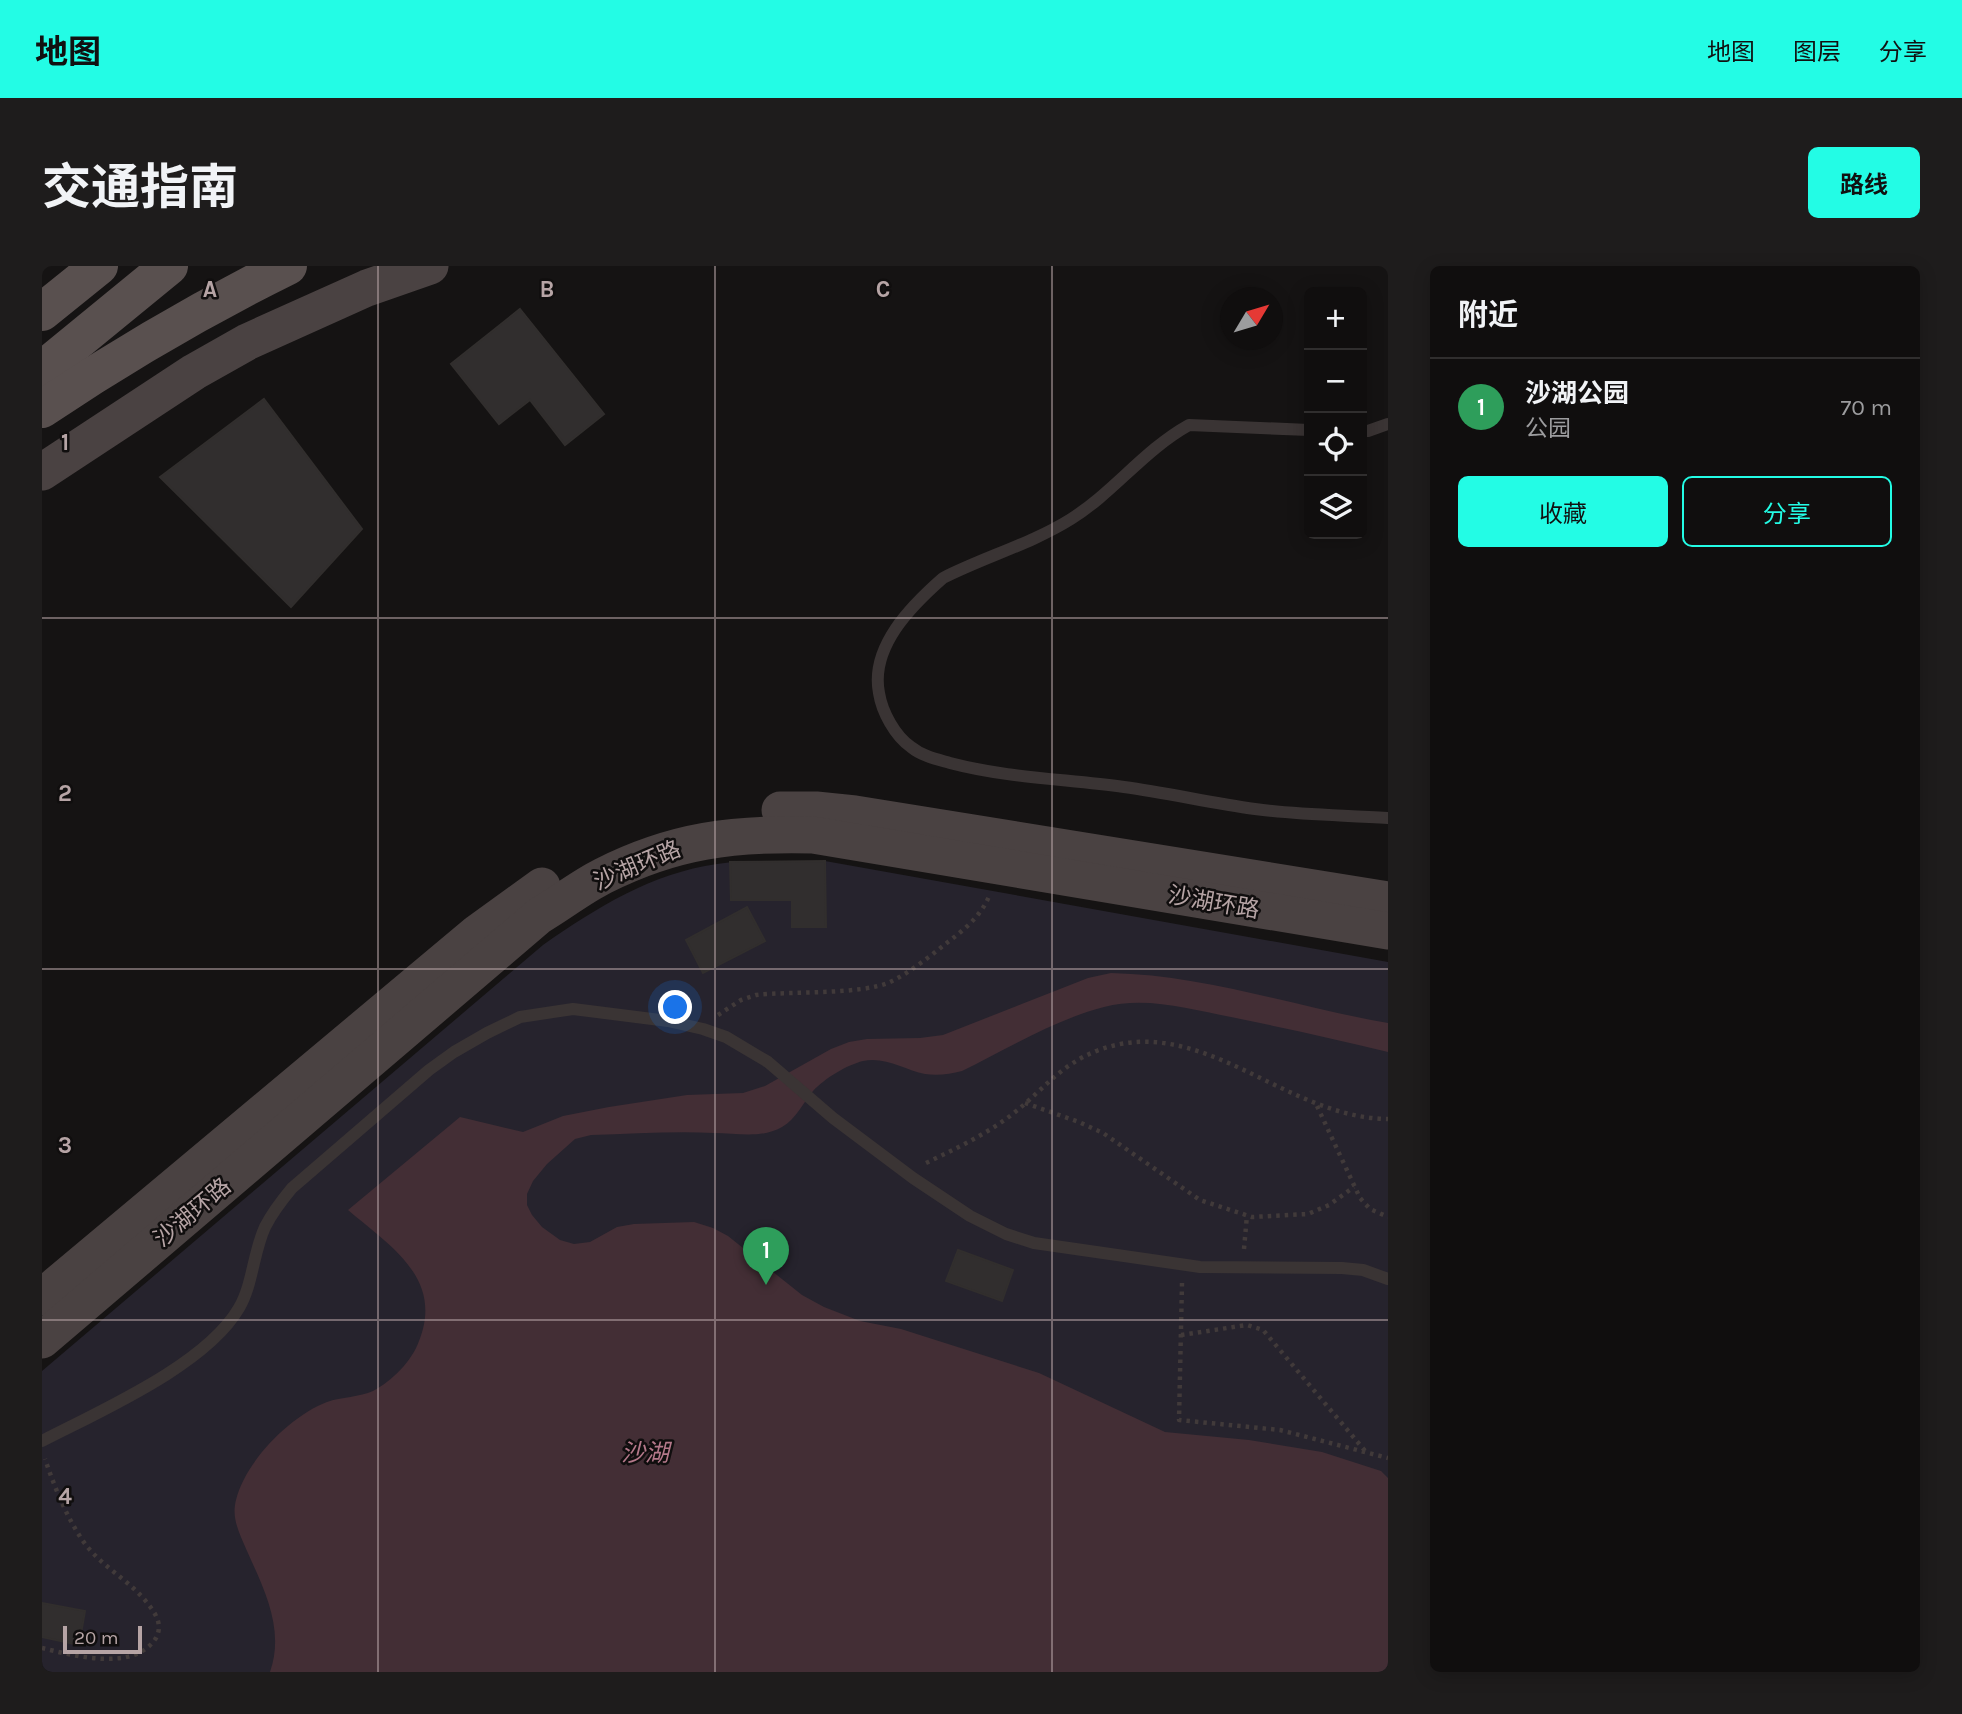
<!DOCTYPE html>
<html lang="zh">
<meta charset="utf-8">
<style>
body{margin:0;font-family:Karla,"Noto Sans SC",sans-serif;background:#1e1c1c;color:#f1f3f6}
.controls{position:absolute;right:21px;top:21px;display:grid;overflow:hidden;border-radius:10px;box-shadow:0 4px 18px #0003}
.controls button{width:63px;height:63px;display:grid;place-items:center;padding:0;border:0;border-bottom:2px solid #302e2e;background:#100e0e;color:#f1f3f6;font:35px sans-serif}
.compass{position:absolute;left:1178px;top:21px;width:63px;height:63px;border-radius:50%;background:#100e0e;box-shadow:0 4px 18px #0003;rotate:52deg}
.scale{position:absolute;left:21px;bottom:18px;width:79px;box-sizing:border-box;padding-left:7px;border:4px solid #b6a4a5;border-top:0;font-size:19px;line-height:24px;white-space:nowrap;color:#b6a4a5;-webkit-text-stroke:5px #100e0e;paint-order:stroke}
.you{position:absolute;left:634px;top:742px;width:24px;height:24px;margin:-18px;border:5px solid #fff;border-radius:50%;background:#1a73e8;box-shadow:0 0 0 10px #1a73e833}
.badge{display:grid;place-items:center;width:46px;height:46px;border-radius:50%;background:#23fce5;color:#fff;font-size:23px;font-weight:700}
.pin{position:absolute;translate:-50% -58px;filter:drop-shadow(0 2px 4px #0008)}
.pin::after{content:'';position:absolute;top:37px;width:24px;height:21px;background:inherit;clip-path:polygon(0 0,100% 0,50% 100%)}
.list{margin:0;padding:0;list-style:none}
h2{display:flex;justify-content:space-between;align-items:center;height:91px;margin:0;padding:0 28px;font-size:30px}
h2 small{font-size:23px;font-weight:400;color:#9c9c9e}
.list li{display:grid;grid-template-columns:46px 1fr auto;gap:21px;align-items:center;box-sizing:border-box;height:98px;padding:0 28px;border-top:2px solid #302e2e}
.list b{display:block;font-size:26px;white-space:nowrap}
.list p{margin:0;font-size:23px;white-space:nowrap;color:#9c9c9e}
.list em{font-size:23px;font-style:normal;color:#9c9c9e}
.actions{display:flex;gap:14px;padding:21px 28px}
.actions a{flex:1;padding:16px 0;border:2px solid #23fce5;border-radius:10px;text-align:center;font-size:24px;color:#23fce5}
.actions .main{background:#23fce5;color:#111}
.icon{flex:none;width:38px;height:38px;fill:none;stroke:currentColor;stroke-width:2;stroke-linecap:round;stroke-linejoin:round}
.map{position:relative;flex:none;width:1346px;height:1406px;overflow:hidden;border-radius:10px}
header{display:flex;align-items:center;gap:42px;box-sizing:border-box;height:98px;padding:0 35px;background:#23fce5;color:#111}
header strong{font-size:33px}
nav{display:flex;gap:38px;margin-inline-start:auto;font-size:24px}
.intro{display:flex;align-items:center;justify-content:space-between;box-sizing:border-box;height:168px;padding:0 42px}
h1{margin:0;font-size:49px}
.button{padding:18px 32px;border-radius:10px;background:#23fce5;color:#111;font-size:24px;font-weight:700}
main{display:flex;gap:42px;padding:0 42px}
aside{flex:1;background:#100e0e;border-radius:10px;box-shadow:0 4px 18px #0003}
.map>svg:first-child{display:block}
.green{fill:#26232d}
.water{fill:#432e35}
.building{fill:#312e2e;stroke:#312e2d;stroke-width:2}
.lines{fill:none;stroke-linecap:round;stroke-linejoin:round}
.path{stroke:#413a3a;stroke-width:4.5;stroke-dasharray:3.5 5;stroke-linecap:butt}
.lane{stroke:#3a3434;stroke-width:12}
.secondary{stroke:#4a4242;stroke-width:37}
.primary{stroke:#59504f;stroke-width:38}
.grid{fill:none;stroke:#b6a4a5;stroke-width:2;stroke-opacity:0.55}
.labels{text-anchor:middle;stroke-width:5;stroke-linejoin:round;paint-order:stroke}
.street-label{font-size:23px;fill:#b6a4a5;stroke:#100e0e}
.water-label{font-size:24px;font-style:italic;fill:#b4788a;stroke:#100e0e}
.grid-label{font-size:23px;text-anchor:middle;font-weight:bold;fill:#b6a4a5;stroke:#100e0e;stroke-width:5;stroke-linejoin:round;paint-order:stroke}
</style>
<header>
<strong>地图</strong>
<nav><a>地图</a><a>图层</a><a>分享</a></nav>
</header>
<div class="intro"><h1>交通指南</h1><a class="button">路线</a></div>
<main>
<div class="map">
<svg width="1346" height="1406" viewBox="0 0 1346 1406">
<rect width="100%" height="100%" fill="#151313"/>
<path class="green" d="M783,595L1346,696V1406H0V1105L501,679C554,642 610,607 675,598C710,593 748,596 783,595Z"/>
<path class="water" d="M1069,707C1163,709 1254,741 1346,757V786C1294,773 1242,762 1189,751C1147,743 1104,730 1062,741C1017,752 962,784 920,805C908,808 896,810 883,808C863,804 843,790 821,795C805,799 783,812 771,825C761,837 754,853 740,861C719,873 695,867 672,867C631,865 590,868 549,869L533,873L505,898L491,915L485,928V939L490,949L500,961L518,974L532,978L548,976L575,961L592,958L652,956L671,962L686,970L760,1029L782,1041L818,1055L859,1063L997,1107L1123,1166L1207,1174L1280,1186L1339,1205L1346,1212V1406H228C243,1363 222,1323 205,1285C198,1268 189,1253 194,1234C203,1196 248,1150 285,1136C299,1131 318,1131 331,1125C350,1115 370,1095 377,1075C402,1012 348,980 306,944L418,851L481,866L521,850L567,841L645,829L701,827L723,820L789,783L807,776L825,773L878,772L901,769L1046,712Z"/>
<g class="building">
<polygon points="478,43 562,148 523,179 488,134 457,158 409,98"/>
<polygon points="222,133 320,263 249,341 118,211"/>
<polygon points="783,595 784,661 750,661 750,634 689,634 688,596"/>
<polygon points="705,641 723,675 661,707 644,674"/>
<polygon points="916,984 971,1004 960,1035 904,1015"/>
<polygon points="0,1337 43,1345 37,1379 0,1371"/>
</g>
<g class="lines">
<g class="path">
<path d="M676,749L699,734L714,729C750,725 819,729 848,716C869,706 888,690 906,676C923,663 940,649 948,628"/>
<polyline points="983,837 1037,856 1061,867 1158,934 1210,951 1266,948 1287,939 1312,921"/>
<polyline points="1275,840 1318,932 1328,943 1346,951"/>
<path d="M884,897C915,882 945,868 972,847C1002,823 1019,798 1057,784C1160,746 1243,852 1346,853"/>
<polyline points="1202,983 1205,949"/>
<polyline points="1140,1017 1137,1154 1238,1164 1346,1192"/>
<polyline points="1139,1069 1205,1059 1221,1064 1324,1186"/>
<path d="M0,1382C33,1390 92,1406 114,1372C121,1359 114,1348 106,1338C88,1314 59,1301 41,1275C24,1250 13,1222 3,1193"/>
</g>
<g class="lane">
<path d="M1267,164L1147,159C1102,184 1072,226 1029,253C989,278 942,291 901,312C869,340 828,381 837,427C840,446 853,470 869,481C880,490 894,493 908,497C965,512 1024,513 1082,521C1126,527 1169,537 1213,543C1257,549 1302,549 1346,552"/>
<polyline points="1320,165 1326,165 1346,158"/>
<path d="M0,1175C58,1145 164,1099 197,1042C211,1018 211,987 223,961C230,947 240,934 250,922L387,804L412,786L445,767L478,751L531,743L626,755L661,763L684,771L726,796L791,852L871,912L928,950L964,968L992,977L1158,1001L1300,1002L1321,1004L1346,1013"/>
</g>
<g class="secondary">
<polyline points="0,206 152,106 205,76 325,22 388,0"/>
<polyline points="738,544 774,544 813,548 1346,634"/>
<polyline points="0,1031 435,667 500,620"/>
<path d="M0,1074L497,650C519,637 539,621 561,610C632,574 692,567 771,569L1346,665"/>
</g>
<g class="primary">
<polyline points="0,46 57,0"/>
<polyline points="0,104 127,0"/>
<path d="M0,143C79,90 161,42 246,0"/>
</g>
</g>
<path class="grid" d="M336,0V1406M673,0V1406M1010,0V1406M0,352H1346M0,703H1346M0,1054H1346"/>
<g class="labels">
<g class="street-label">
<text transform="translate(595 599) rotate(-23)" y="8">沙湖环路</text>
<text transform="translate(1172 636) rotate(10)" y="8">沙湖环路</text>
<text transform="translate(150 946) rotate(-40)" y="8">沙湖环路</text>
</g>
<g class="water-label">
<text x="603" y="1195">沙湖</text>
</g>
</g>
<g class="grid-label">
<text x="168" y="31">A</text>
<text x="505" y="31">B</text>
<text x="841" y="31">C</text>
<text x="23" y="184">1</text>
<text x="23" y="535">2</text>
<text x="23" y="887">3</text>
<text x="23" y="1238">4</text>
</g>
</svg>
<div class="controls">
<button>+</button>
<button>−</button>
<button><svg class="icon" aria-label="locate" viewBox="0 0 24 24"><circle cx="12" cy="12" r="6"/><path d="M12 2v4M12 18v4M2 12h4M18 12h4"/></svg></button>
<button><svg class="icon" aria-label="layers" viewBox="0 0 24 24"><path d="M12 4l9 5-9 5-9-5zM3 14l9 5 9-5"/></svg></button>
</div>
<svg class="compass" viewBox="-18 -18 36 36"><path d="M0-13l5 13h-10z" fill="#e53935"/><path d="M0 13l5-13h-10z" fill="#9c9c9e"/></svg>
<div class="scale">20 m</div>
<div class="you"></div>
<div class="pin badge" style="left:724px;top:1019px;background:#2e9e5b">1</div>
</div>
<aside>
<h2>附近<small></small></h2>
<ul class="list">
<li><span class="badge" style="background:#2e9e5b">1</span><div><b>沙湖公园</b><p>公园</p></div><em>70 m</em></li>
</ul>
<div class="actions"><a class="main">收藏</a><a>分享</a></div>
</aside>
</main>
